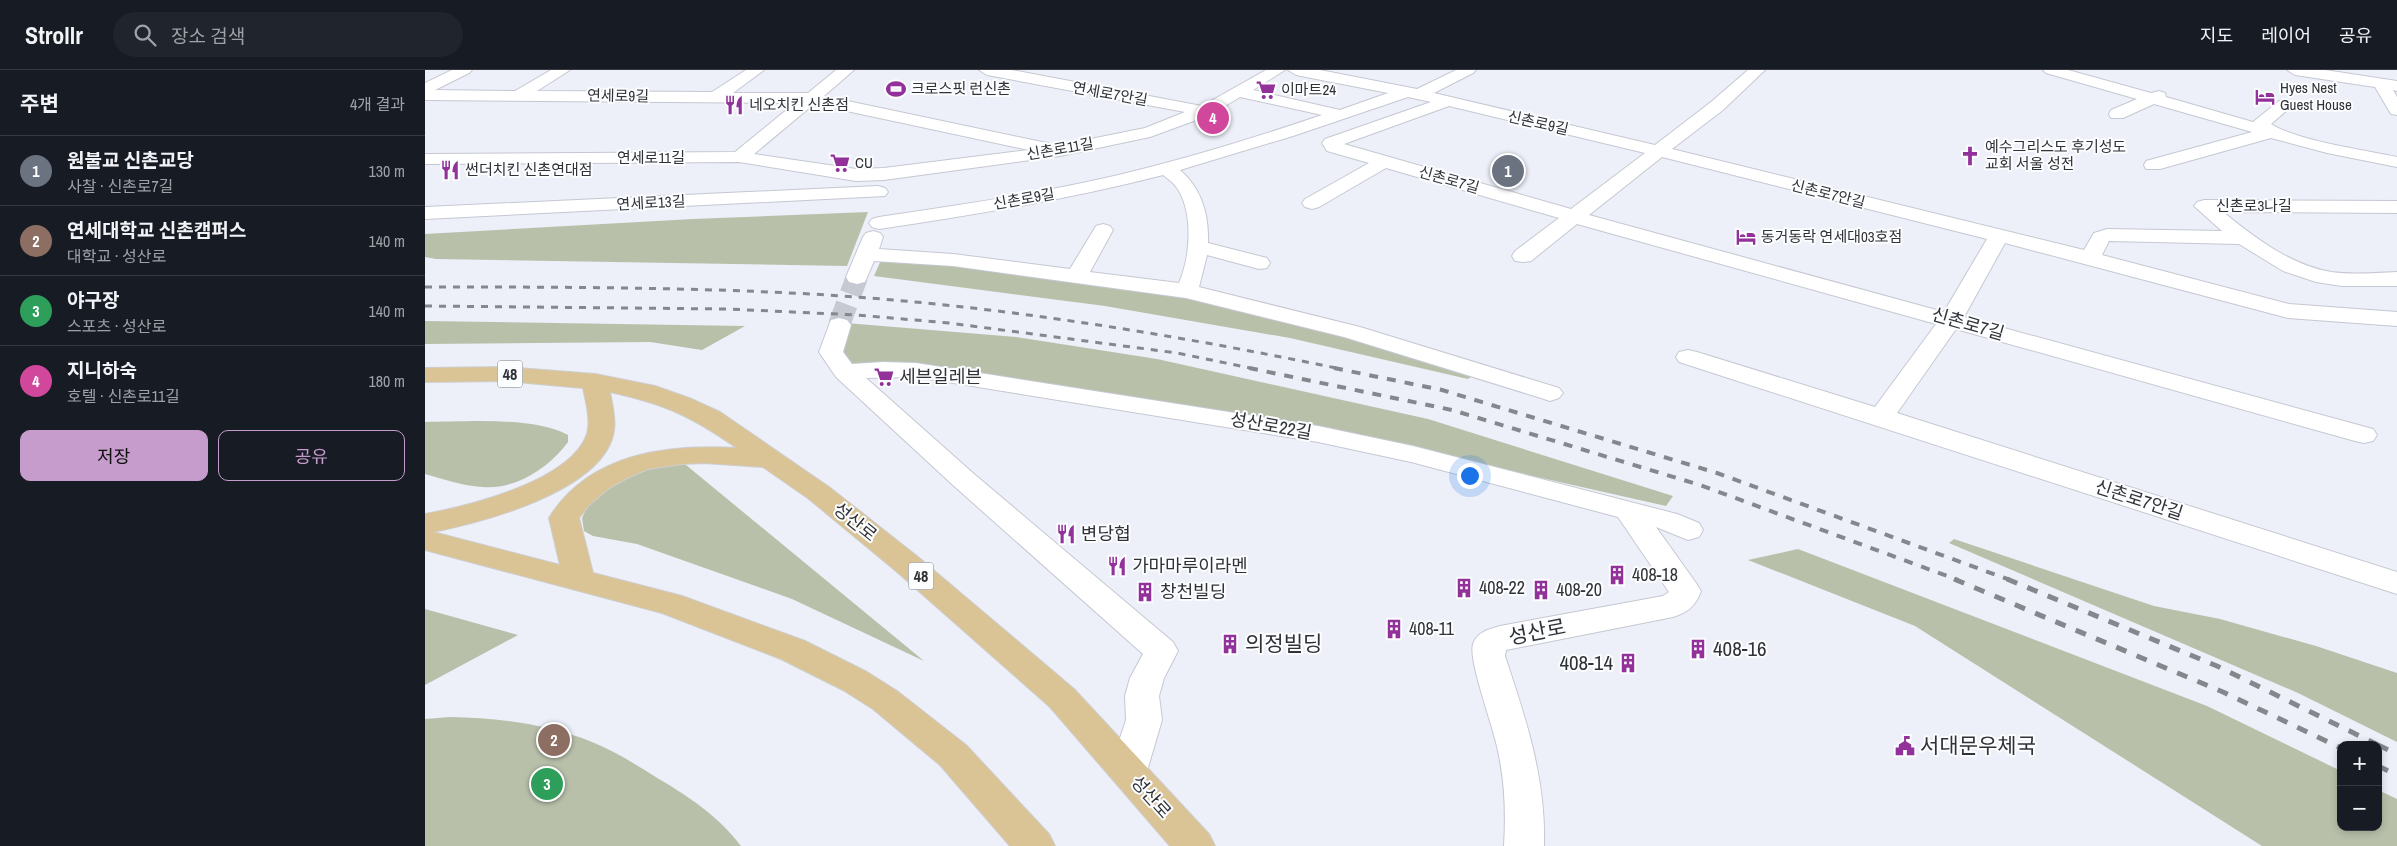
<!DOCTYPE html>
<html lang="ko">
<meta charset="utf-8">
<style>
body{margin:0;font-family:"Archivo Narrow","Noto Sans KR",sans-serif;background:#20242c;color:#f1f3f6}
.controls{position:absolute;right:15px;bottom:15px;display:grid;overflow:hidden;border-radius:10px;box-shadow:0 2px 8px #0003}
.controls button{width:45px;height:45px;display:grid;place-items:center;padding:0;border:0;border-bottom:1px solid #363941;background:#171b24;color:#f1f3f6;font:25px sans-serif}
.you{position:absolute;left:1044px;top:405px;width:18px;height:18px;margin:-12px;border:4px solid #fff;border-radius:50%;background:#1a73e8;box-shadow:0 0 0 8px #1a73e833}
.badge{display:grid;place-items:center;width:32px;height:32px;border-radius:50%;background:#c69ccc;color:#fff;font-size:16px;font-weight:700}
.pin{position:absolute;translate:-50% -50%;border:2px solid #fff;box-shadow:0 1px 5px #0006}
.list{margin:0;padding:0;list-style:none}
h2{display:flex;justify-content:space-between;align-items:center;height:65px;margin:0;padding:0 20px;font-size:21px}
h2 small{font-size:16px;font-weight:400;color:#9ea1a6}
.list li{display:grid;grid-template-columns:32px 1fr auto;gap:15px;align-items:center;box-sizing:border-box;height:70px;padding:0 20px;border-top:1px solid #363941}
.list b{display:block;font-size:19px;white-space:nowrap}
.list p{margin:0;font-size:16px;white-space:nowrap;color:#9ea1a6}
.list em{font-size:16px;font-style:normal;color:#9ea1a6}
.actions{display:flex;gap:10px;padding:15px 20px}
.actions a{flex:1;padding:11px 0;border:1px solid #c69ccc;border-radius:10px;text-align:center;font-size:18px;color:#c69ccc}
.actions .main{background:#c69ccc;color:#111}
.icon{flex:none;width:28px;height:28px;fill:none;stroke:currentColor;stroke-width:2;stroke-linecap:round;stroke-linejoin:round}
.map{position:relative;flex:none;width:1972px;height:776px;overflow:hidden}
header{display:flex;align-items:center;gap:30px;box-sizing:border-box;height:70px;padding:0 25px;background:#171b24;border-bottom:1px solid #363941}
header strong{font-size:24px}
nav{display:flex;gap:28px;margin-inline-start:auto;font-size:18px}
.search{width:350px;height:45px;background:#20242c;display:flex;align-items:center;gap:12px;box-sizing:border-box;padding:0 18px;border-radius:28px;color:#9ea1a6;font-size:19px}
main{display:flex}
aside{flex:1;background:#171b24}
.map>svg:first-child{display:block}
.green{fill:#b9c0aa}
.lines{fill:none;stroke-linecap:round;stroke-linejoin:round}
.minor-tunnel{stroke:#c7c9d2;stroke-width:22;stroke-dasharray:22 11;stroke-linecap:butt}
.minor-casing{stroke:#c5c8d2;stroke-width:2}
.primary-casing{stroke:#cececf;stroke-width:2}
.minor{fill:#fff;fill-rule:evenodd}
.primary{fill:#dac496;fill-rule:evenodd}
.rail-far2{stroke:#85878d;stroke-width:3;stroke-dasharray:7 7;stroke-linecap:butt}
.rail-far1{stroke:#85878d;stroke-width:4;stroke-dasharray:9 9;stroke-linecap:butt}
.rail{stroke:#85878d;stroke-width:5;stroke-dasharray:11 11;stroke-linecap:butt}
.labels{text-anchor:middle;stroke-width:4;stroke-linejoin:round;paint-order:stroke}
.far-poi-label{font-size:15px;fill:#313236;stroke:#fcfdff;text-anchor:start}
.far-street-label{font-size:15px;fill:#313236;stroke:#fcfdff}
.shield{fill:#fcfdff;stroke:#6e6f72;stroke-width:1}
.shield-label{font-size:16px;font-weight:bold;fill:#313236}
.street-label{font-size:18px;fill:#313236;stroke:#fcfdff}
.poi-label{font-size:18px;fill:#313236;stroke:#fcfdff;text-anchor:start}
.near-street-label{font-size:21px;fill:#313236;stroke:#fcfdff}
.near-poi-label{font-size:21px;fill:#313236;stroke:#fcfdff;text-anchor:start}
</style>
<header>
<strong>Strollr</strong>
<div class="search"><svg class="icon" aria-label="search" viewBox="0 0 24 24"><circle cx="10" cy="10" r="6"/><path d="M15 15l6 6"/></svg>장소 검색</div>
<nav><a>지도</a><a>레이어</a><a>공유</a></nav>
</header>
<main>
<aside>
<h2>주변<small>4개 결과</small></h2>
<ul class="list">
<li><span class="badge" style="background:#6b7280">1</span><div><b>원불교 신촌교당</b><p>사찰 · 신촌로7길</p></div><em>130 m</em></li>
<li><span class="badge" style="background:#8d6e63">2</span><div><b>연세대학교 신촌캠퍼스</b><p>대학교 · 성산로</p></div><em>140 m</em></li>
<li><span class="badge" style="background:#2e9e5b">3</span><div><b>야구장</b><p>스포츠 · 성산로</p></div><em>140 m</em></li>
<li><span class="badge" style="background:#d1479c">4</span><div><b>지니하숙</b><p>호텔 · 신촌로11길</p></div><em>180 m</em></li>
</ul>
<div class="actions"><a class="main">저장</a><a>공유</a></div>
</aside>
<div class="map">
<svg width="1972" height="776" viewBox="0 0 1972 776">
<rect width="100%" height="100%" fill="#edeff9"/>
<g class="green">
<polygon points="443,142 422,196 11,189 0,187 0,164 268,149"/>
<polygon points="457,188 492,191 736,223 846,245 1049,305 1043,309 865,268 680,236 449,206"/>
<polygon points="0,251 320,256 277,280 225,272 0,274"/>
<polygon points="421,253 591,267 732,289 1003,349 1248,426 1241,436 896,358 588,309 427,296 416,283"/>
<path d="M0,352C40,352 108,346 143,365V372C124,398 90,420 57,417C38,416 18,409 0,404Z"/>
<polygon points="248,393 261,395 499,591 367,529 212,474 168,466 159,461 157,448 165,430 217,397"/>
<polygon points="1529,469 1729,536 1795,549 1891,576 1972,603 1972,672 1873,623 1524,473"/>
<polygon points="1373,479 1782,636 1916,701 1916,757 1953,757 1953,720 1972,729 1972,776 1837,776 1490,556 1323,490"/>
<polygon points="0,539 93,565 0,615"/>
<path d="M25,647C73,648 123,654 167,672C190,681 213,696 234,709C266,728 293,746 316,776H0V649Z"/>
</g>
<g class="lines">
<polyline class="minor-tunnel" points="414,255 432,207"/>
<defs>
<g id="minor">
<path d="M27,0H47L44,3L10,20L90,21L126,0H145L112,21L287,22L321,0H339L308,23H383L411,0H429L399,26L617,72L623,73L626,77L720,58L760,42L562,5L554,0H587L777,36L841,0H860L828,20L915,40L963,23L871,5L863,0H895L992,19L1031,0H1051L1048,3L1009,23L1230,75L1286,32L1323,0H1340L1298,40L1247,79L1659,180L1669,163L1682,159L1797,161L1769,136L1772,132L1779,130L1972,131V143L1798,142C1829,167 1865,195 1906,202C1928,205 1950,203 1972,202V216H1917L1891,212L1858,201L1814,174L1684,171L1677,185L1864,234L1972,242V256L1863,248L1580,173L1539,247L1948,359L1952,365L1948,371L1939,373L1930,371L1531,259L1472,343L1972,502V524L1254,292L1251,287L1254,282L1263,280L1272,282L1450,337L1511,254L1152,154L1106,191L1098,192L1090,191L1087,186L1090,181L1134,148L961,98L894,137L887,139L880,137L877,133L880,129L944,93L902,81L897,73L900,69L1006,32L983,27L868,66L755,100C777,119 784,145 783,173L842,188L845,193L842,198L834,199L782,185L774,217L935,257L1134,318L1138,323L1134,328L1125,331L1116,328L919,267L761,228L528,196L449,191L440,212L432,214L424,212L421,207L438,167L441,163L448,161L455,163L458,167L454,179L528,184L645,199L671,156L678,154L685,156L688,160L665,202L754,213C765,188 769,143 752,118C749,113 743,109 738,105C645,129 550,145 454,159L447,157L444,153L447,149L454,147C527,136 599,126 671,110C748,93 823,70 897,45L815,27L785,45L725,67L635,86L459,110L431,111L314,92L0,94V84L310,82L370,33L0,30V13ZM389,34L604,80L459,98L431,99L329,84ZM1024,36L1220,83L1146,139L919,74ZM1237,87L1562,169L1519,242L1164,145Z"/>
<path d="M1618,0H1643L1726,23L1734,21L1740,23L1741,27L1828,52L1854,31H1866L1868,35L1846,54C1873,71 1939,80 1972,87V97L1902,83L1846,68L1735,99H1721L1719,95L1721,91L1827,62L1729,34L1698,48H1686L1684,44L1686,40L1712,29L1621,3Z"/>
<polygon points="1862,0 1900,0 1972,11 1972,21 1968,20 1972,27 1972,45 1966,44 1950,17 1870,5"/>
<polygon points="453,116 460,118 463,122 460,126 0,149 0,137"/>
<path d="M414,248L422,250L426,255L418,282L427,294L458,292L491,293L893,356L988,376L1252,444L1274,453L1278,460L1274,467L1263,470L1231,457L1271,513L1276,521C1271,536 1262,543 1248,547L1081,580L1080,586C1101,649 1121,709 1119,776H1079C1081,744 1080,713 1073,681C1069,658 1043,591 1048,574C1052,562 1064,559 1075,556L1238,526L1244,522L1193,447L986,392L893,372L491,307L441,308L549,404L748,572L753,581L739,608L734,626L737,650L722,701L716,712L703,716L690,712L684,701L701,650L700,626L705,608L718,584L529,416L411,307L394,282L406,250Z"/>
</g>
<path id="primary" d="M80,297L170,304L230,316L264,328L295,342L404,417L493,487L649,619L784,764L790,776H745L625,637L471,501L384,429L338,397L279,393L257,394L223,399L204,407L184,418L164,435L154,448L168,503L257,526L380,571L442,602L472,621L541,675L624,764L630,776H585L515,695L448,639L418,620L356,589L237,543L0,480V444C44,436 146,411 162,364C166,350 161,332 158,318L80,311L0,312V298ZM185,322C240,334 266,346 312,378C242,374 164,383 124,448L135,495L8,462C58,452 181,420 189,360C191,348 187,334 185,322Z"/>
</defs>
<use href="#minor" class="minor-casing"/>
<use href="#primary" class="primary-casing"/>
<use href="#minor" class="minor"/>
<use href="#primary" class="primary"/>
<g class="rail-far2">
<path d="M0,217C134,217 268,217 403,225C575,236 746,264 916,299"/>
<polyline points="0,236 303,239 432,245 524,253 752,283 830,299"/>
</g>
<g class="rail-far1">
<polyline points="824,298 1027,340 1275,415 1533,510"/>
<polyline points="909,298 1017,320 1292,403 1585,510"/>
</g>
<g class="rail">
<polyline points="1529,509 1798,622 1916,678"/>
<polyline points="1582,509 1792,596 1953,675"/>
<polyline points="1953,675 1972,684"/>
<polyline points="1953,696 1972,705"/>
</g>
</g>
<defs>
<symbol id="stadium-bare" viewBox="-9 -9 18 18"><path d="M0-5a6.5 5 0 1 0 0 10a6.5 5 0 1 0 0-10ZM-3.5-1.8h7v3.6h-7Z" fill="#913199" stroke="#fcfdff" stroke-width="2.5" paint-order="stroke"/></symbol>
<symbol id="supermarket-bare" viewBox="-9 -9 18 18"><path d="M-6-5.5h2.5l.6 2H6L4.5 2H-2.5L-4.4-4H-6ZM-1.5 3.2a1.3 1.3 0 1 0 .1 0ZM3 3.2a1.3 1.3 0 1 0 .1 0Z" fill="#913199" stroke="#fcfdff" stroke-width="2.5" paint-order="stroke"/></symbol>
<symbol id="hotel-bare" viewBox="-9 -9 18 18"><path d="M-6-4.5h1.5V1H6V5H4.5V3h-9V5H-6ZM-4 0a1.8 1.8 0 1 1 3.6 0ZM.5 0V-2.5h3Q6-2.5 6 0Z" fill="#913199" stroke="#fcfdff" stroke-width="2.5" paint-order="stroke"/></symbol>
<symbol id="restaurant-bare" viewBox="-9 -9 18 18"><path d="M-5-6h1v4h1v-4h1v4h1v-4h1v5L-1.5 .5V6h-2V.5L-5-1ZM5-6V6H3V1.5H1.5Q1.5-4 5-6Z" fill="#913199" stroke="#fcfdff" stroke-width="2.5" paint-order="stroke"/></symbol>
<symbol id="church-bare" viewBox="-9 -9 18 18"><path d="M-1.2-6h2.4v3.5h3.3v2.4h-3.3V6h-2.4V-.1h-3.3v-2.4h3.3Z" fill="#913199" stroke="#fcfdff" stroke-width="2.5" paint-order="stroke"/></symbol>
<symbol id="building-bare" viewBox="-9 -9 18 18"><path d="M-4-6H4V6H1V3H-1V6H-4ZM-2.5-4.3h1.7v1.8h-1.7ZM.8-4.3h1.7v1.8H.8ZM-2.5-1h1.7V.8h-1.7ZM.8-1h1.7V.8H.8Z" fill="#913199" stroke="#fcfdff" stroke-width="2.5" paint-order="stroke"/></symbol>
<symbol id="civic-bare" viewBox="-9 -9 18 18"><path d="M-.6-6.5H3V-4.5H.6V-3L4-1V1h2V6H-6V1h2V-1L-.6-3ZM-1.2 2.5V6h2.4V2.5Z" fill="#913199" stroke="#fcfdff" stroke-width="2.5" paint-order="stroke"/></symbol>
</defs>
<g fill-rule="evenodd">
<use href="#stadium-bare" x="457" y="5" width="28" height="28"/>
<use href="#supermarket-bare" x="827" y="6" width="28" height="28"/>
<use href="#hotel-bare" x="1826" y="13" width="28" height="28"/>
<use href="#restaurant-bare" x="295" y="21" width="28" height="28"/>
<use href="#church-bare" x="1531" y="72" width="28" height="28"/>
<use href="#supermarket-bare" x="401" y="79" width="28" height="28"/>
<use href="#restaurant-bare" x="11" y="86" width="28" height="28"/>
<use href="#hotel-bare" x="1307" y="153" width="28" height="28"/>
<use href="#supermarket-bare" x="445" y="293" width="28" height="28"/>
<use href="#restaurant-bare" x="627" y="450" width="28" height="28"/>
<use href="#restaurant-bare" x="678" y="482" width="28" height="28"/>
<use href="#building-bare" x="1178" y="491" width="28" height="28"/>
<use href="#building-bare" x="1025" y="504" width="28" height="28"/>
<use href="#building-bare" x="1102" y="506" width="28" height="28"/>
<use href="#building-bare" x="706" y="508" width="28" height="28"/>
<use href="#building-bare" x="955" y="545" width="28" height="28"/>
<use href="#building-bare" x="791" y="560" width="28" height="28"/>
<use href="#building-bare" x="1259" y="565" width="28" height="28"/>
<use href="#building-bare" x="1189" y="579" width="28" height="28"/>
<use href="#civic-bare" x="1466" y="662" width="28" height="28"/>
</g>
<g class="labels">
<g class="far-poi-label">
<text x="1855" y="23">Hyes Nest<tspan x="1855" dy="17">Guest House</tspan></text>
<text x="486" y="24">크로스핏 런신촌</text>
<text x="856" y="25">이마트24</text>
<text x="324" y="40">네오치킨 신촌점</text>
<text x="1560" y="82">예수그리스도 후기성도<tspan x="1560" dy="17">교회 서울 성전</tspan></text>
<text x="430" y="98">CU</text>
<text x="40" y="105">썬더치킨 신촌연대점</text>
<text x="1336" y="172">동거동락 연세대03호점</text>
</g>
<g class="far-street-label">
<text transform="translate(685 24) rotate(10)" y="5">연세로7안길</text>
<text transform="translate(193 26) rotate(1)" y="5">연세로9길</text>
<text transform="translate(1113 53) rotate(13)" y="5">신촌로9길</text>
<text transform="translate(635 79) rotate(-10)" y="5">신촌로11길</text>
<text x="226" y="93">연세로11길</text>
<text transform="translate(1024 110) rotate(16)" y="5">신촌로7길</text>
<text transform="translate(1403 124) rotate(14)" y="5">신촌로7안길</text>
<text transform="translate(599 129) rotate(-10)" y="5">신촌로9길</text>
<text transform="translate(226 133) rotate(-3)" y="5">연세로13길</text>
<text x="1829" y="141">신촌로3나길</text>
</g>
<g class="shield">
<rect x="72.5" y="290.5" width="25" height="27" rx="4"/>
<rect x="483.5" y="492.5" width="25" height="27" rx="4"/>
</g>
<g class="shield-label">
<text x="85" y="310">48</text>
<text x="496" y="512">48</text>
</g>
<g class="street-label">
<text transform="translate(1543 254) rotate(16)" y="6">신촌로7길</text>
<text transform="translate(846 356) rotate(10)" y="6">성산로22길</text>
<text transform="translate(1714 430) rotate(18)" y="6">신촌로7안길</text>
<text transform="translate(430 452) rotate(39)" y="6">성산로</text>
<text transform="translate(726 727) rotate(48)" y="6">성산로</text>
</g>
<g class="poi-label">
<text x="474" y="313">세븐일레븐</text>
<text x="656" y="470">변당협</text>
<text x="707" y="502">가마마루이라멘</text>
<text x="1207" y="511">408-18</text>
<text x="1054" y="524">408-22</text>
<text x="1131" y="526">408-20</text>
<text x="735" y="528">창천빌딩</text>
<text x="984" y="565">408-11</text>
</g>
<g class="near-street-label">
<text transform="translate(1112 562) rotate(-11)" y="7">성산로</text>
</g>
<g class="near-poi-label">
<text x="820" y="581">의정빌딩</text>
<text x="1288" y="586">408-16</text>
<text x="1188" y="600" text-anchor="end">408-14</text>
<text x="1495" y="683">서대문우체국</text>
</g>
</g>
</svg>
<div class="controls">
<button>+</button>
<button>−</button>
</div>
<div class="you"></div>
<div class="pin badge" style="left:1083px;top:101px;background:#6b7280">1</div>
<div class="pin badge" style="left:129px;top:670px;background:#8d6e63">2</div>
<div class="pin badge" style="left:122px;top:714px;background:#2e9e5b">3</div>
<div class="pin badge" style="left:788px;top:48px;background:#d1479c">4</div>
</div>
</main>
